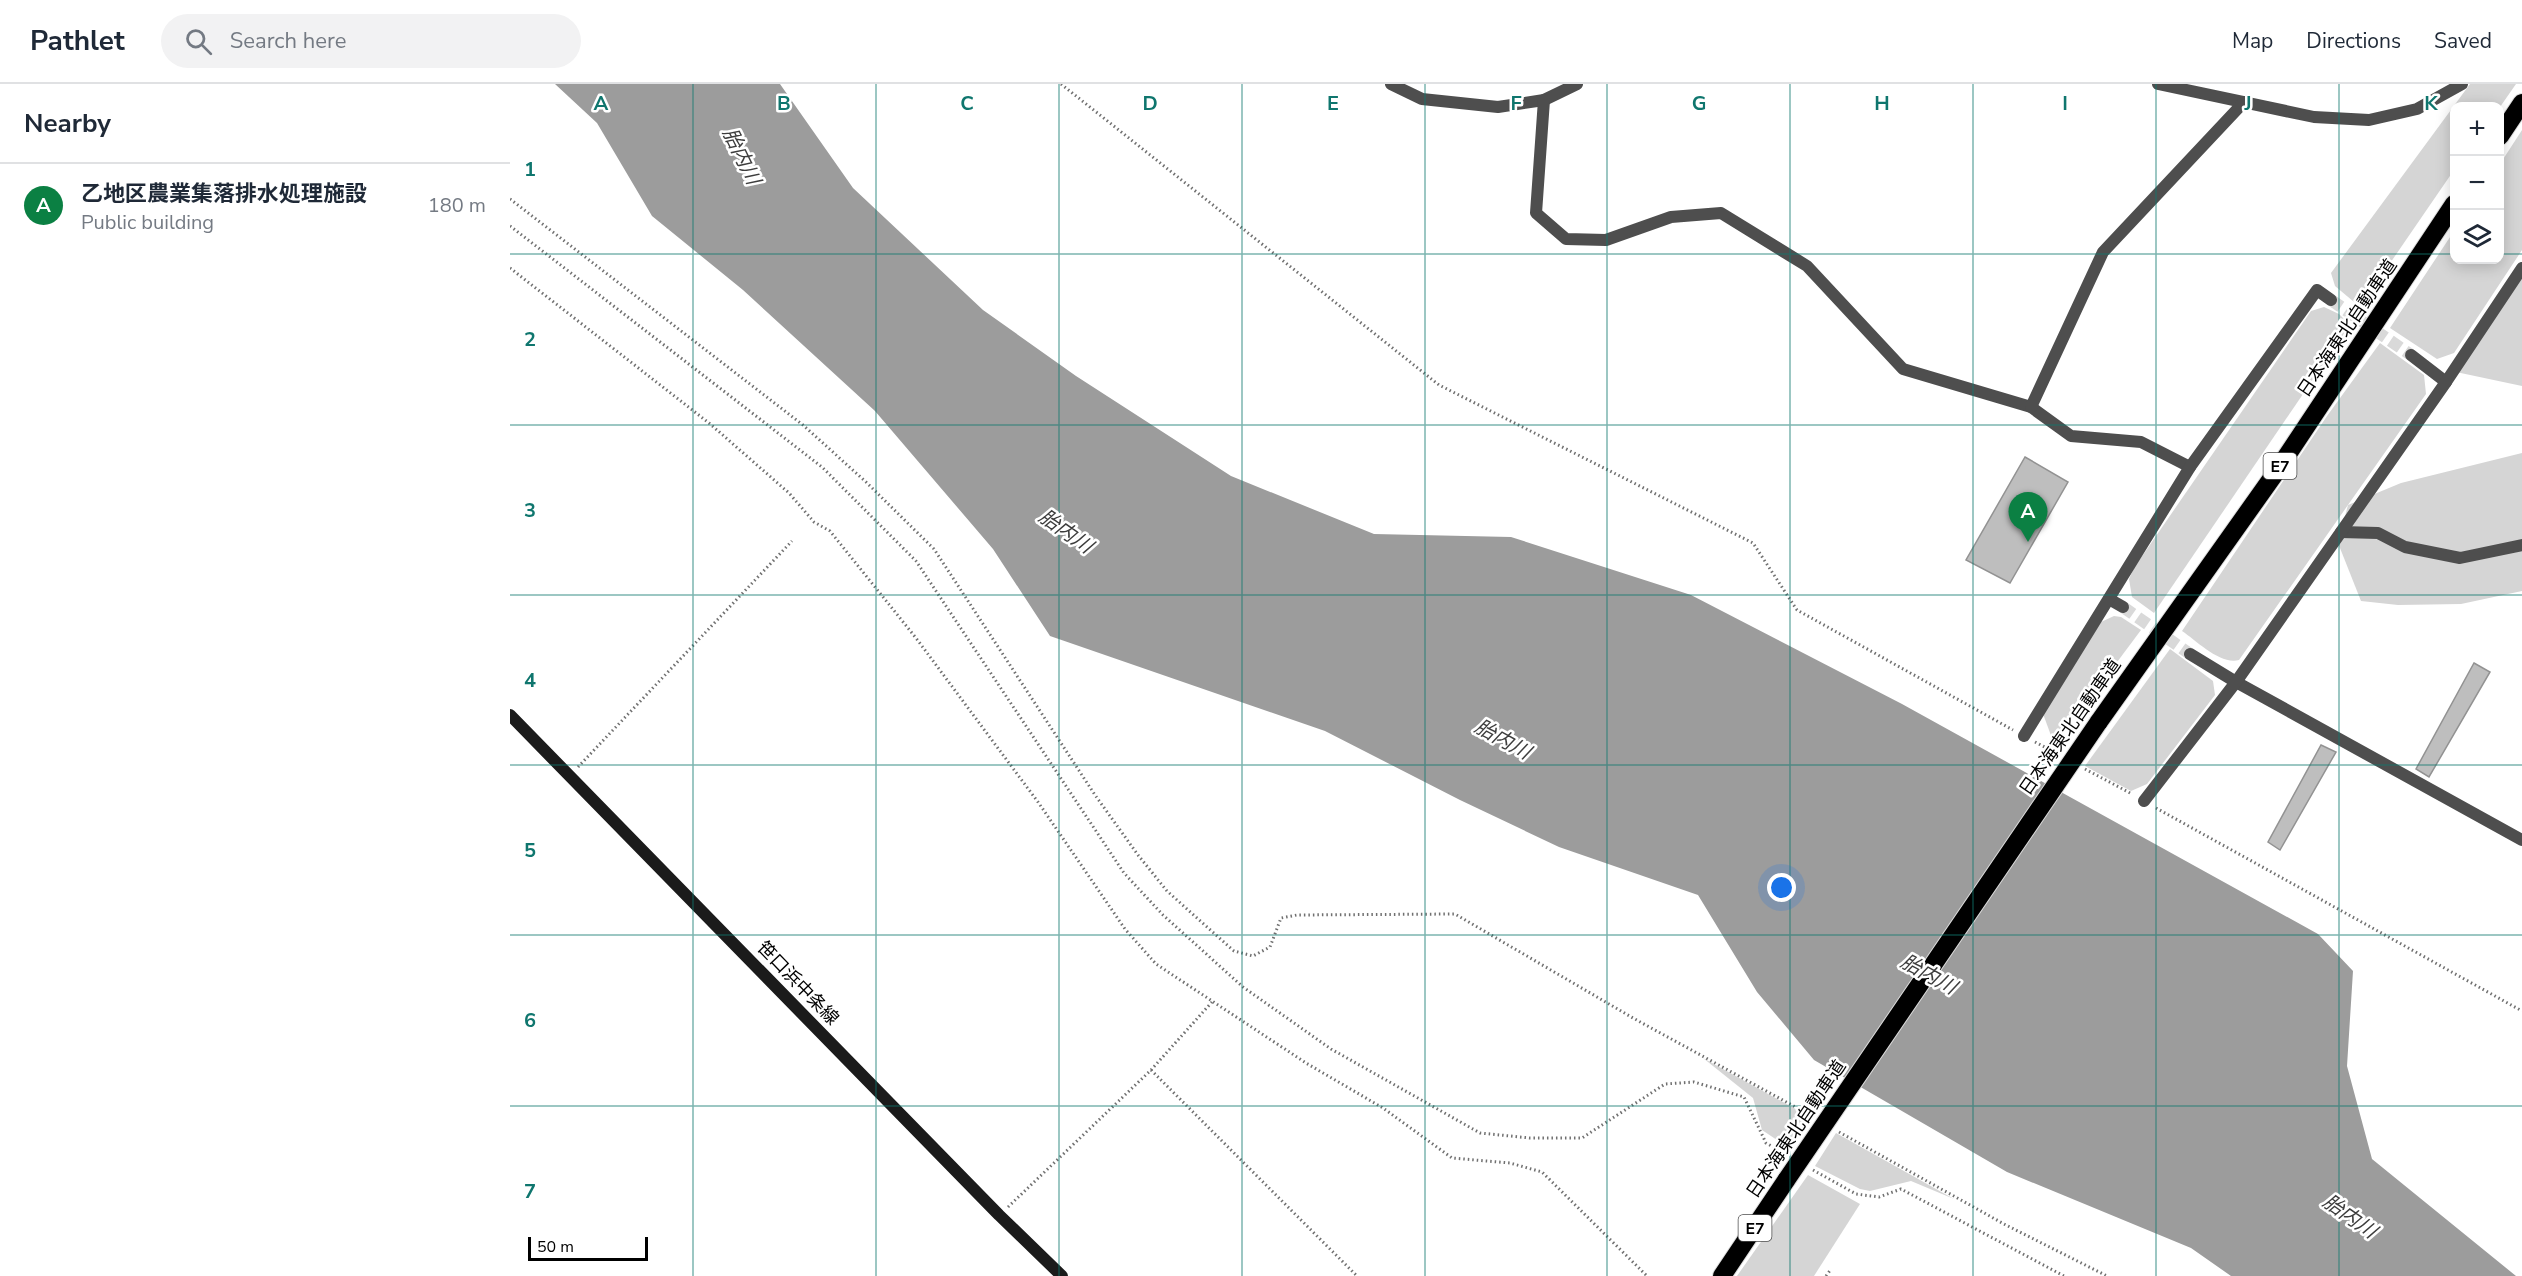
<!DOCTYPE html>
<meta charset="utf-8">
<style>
body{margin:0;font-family:"Nunito Sans","Noto Sans JP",sans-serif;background:#f2f2f3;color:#1f2937}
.controls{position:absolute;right:18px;top:18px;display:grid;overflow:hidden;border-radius:12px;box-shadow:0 3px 15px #0003}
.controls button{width:54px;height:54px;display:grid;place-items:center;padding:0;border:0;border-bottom:2px solid #e0e1e3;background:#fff;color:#1f2937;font:30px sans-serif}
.scale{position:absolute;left:18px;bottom:15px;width:120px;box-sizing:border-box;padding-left:6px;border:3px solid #000;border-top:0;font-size:16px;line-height:21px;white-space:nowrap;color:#000;-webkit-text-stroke:4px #fff;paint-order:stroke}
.you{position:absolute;left:1272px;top:804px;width:21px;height:21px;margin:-15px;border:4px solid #fff;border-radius:50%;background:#1a73e8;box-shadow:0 0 0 9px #1a73e833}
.badge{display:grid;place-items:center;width:39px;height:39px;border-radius:50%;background:#0b8043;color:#fff;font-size:20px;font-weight:700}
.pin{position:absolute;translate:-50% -50px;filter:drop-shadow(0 2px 3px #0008)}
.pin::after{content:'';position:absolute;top:32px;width:21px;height:18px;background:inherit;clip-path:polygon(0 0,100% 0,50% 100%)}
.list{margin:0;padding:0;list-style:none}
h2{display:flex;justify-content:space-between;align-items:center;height:78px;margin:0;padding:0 24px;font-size:26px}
h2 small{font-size:20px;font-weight:400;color:#747a83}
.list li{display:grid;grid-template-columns:39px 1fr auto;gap:18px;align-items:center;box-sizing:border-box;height:84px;padding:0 24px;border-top:2px solid #e0e1e3}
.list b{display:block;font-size:22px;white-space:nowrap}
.list p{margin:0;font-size:20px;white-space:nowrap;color:#747a83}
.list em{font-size:20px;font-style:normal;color:#747a83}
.icon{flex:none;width:33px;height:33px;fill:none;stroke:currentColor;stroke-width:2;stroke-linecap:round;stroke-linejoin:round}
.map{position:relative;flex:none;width:2012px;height:1192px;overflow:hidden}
header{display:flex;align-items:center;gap:36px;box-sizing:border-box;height:84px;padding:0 30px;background:#fff;border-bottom:2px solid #e0e1e3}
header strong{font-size:28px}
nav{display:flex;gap:33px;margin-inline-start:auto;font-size:21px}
.search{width:420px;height:54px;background:#f2f2f3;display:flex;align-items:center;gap:15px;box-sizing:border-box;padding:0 21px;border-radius:33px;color:#747a83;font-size:22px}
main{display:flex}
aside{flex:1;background:#fff}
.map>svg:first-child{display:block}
.green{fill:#d5d5d5}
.water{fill:#9c9c9c}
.building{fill:#bebebe;stroke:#929292;stroke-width:1.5}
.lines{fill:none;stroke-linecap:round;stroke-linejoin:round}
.minor-tunnel{stroke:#d9d9d9;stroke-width:12;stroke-dasharray:12 6;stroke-linecap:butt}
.motorway-casing{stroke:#dbdbdb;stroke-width:20}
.path{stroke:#707070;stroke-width:3;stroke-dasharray:1.5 3;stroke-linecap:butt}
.minor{stroke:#4e4e4e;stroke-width:12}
.secondary{stroke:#1b1b1b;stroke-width:12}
.motorway{stroke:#000;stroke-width:18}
.motorway-bridge-casing{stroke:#dbdbdb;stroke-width:20;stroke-linecap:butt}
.motorway-bridge{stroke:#000;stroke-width:18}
.grid{fill:none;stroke:#0f766e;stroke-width:1.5;stroke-opacity:0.55}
.labels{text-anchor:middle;stroke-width:5;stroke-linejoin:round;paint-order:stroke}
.shield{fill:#fff;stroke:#4c4c4c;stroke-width:1.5}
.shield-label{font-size:16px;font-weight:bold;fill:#000}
.street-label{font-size:18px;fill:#000;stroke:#fff}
.water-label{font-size:20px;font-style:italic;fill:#3d3d3d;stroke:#fff}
.grid-label{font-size:20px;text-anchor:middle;font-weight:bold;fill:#0f766e;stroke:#fff;stroke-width:5;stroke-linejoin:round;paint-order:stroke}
</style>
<header>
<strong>Pathlet</strong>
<div class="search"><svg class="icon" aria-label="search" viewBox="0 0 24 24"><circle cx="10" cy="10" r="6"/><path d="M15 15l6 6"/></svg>Search here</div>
<nav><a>Map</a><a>Directions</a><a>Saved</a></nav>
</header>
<main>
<aside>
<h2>Nearby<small></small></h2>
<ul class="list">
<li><span class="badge">A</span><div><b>乙地区農業集落排水処理施設</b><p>Public building</p></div><em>180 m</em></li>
</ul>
</aside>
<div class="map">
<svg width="2012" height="1192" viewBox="0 0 2012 1192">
<rect width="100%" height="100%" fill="#fff"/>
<g class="green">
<polygon points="1960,0 2006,0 1990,23 1944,22 1944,86 1850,223 1825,202 1821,189"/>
<polygon points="2012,46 2012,166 1944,269 1927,275 1880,244 1944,147 1944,176 1990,176 1990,80"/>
<polygon points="2012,192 2012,302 1946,288"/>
<polygon points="1814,223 1829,230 1840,241 1644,529 1622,513 1619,495 1624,484 1801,227"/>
<path d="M1870,259L1914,291L1916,310L1729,576C1710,581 1687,557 1672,547L1817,332Z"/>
<polygon points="2012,369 2012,507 1951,520 1888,521 1851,517 1828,459 1838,421 1891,399"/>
<polygon points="1604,532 1611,533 1631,546 1581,613 1543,657 1532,627 1591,538"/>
<polygon points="1660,565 1703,597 1705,611 1637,700 1621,707 1575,682"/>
<polygon points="1193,974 1300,1033 1279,1064 1252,1046 1243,1014"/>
<polygon points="1326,1049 1444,1115 1401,1097 1360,1107 1350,1105 1305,1082"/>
<polygon points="1298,1091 1350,1120 1304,1192 1227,1192"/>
</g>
<polygon class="water" points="45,0 270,0 343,104 473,226 566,292 721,392 864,450 1001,453 1181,511 1392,620 1808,850 1843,887 1837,982 1862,1075 2006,1192 1721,1192 1681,1164 1497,1088 1304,976 1247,908 1188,811 1049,763 950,716 815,647 540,552 483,465 365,327 233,206 142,132 87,39"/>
<g class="building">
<polygon points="1515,373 1558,398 1500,499 1456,476"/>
<polygon points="1964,579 1980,588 1919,693 1906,685"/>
<polygon points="1811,661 1826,668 1770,766 1758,758"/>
</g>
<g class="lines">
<g class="minor-tunnel">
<polyline points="1821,216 1901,271"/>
<polyline points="1613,523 1680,570"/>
</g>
<defs>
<g id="motorway">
<polyline points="1990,52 2012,19"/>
<polyline points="1588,639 1764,391 1944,120"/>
<polyline points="1212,1192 1277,1095"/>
</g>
</defs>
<use href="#motorway" class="motorway-casing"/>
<g class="path">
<polyline points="551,0 929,301 1243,459 1287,526 1503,646"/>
<polyline points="0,115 293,341 356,398 424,465 585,711 628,771 657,807 724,867 743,872 760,863 771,834 787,831 945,830 1123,934 1300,1031"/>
<polyline points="0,142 312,383 406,477 614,789 653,831 733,903 821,965 970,1049 1020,1054 1072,1054 1155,1000 1184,998 1234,1013 1256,1059 1274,1069"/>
<polyline points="0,184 199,339 279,409 304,438 320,447 406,554 528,718 615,845 646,880 796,979 873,1024 942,1074 1000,1079 1032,1088 1137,1192"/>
<polyline points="1525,658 1548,670"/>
<polyline points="68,683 282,457"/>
<polyline points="1575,685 1622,710"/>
<polyline points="1646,724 2012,927"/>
<polyline points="641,986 847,1192"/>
<polyline points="1329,1048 1494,1140 1597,1192"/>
<polyline points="1303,1086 1346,1110 1369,1113 1391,1105 1554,1192"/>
<polyline points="498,1123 641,986 702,918"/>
<polyline points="1316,1192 1321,1185"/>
</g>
<g class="minor">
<polyline points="881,0 912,15 988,23 1034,16 1067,0"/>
<polyline points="1648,0 1804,33 1859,36 1907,25 1952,0"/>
<polyline points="1034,16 1026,129 1056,155 1096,156 1161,133 1211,129 1297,182 1393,285 1521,323 1561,352 1631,358 1680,383"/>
<polyline points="1901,271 1936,298"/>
<polyline points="1521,323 1593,168 1734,18"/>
<polyline points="1831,448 1868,449 1895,463 1950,474 2012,461"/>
<polyline points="1599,515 1613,523"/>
<polyline points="1680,570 1726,598 2012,756"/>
<polyline points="1514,652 1680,383 1807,206 1821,216"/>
<polyline points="1634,717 1726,598 1936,298 2012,184"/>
</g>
<polyline class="secondary" points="0,631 489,1131 552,1192"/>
<use href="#motorway" class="motorway"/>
<defs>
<polyline id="motorway-bridge" points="1277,1095 1588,639"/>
</defs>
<use href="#motorway-bridge" class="motorway-bridge-casing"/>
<use href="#motorway-bridge" class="motorway-bridge"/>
</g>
<path class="grid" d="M183,0V1192M366,0V1192M549,0V1192M732,0V1192M915,0V1192M1097,0V1192M1280,0V1192M1463,0V1192M1646,0V1192M1829,0V1192M0,170H1944M1990,170H2012M0,341H2012M0,511H2012M0,681H2012M0,851H2012M0,1022H2012"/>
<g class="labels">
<g class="shield">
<rect x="1753.5" y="369" width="33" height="26" rx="4.5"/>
<rect x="1228.5" y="1131" width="33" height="26" rx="4.5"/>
</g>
<g class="shield-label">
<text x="1770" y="388">E7</text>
<text x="1245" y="1150">E7</text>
</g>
<g class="street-label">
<text transform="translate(1837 244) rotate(-56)" y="6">日本海東北自動車道</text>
<text transform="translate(1560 643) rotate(-55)" y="6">日本海東北自動車道</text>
<text transform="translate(288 899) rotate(46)" y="6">笹口浜中条線</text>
<text transform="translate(1286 1045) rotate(-56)" y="6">日本海東北自動車道</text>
</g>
<g class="water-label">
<text transform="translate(232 72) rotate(64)" y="7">胎内川</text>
<text transform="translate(556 447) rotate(35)" y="7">胎内川</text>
<text transform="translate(993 655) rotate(29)" y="7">胎内川</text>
<text transform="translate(1419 890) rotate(29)" y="7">胎内川</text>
<text transform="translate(1840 1132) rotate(35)" y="7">胎内川</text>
</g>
</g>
<g class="grid-label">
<text x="91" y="26">A</text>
<text x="274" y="26">B</text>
<text x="457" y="26">C</text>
<text x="640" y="26">D</text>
<text x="823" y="26">E</text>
<text x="1006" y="26">F</text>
<text x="1189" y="26">G</text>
<text x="1372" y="26">H</text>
<text x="1555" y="26">I</text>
<text x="1738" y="26">J</text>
<text x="1921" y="26">K</text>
<text x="20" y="92">1</text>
<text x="20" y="262">2</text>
<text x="20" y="433">3</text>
<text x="20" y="603">4</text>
<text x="20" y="773">5</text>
<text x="20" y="943">6</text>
<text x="20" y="1114">7</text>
</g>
</svg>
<div class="controls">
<button>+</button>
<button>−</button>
<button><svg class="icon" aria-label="layers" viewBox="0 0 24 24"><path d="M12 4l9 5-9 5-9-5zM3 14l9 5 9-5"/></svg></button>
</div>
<div class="scale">50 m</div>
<div class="you"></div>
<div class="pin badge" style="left:1518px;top:458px">A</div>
</div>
</main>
